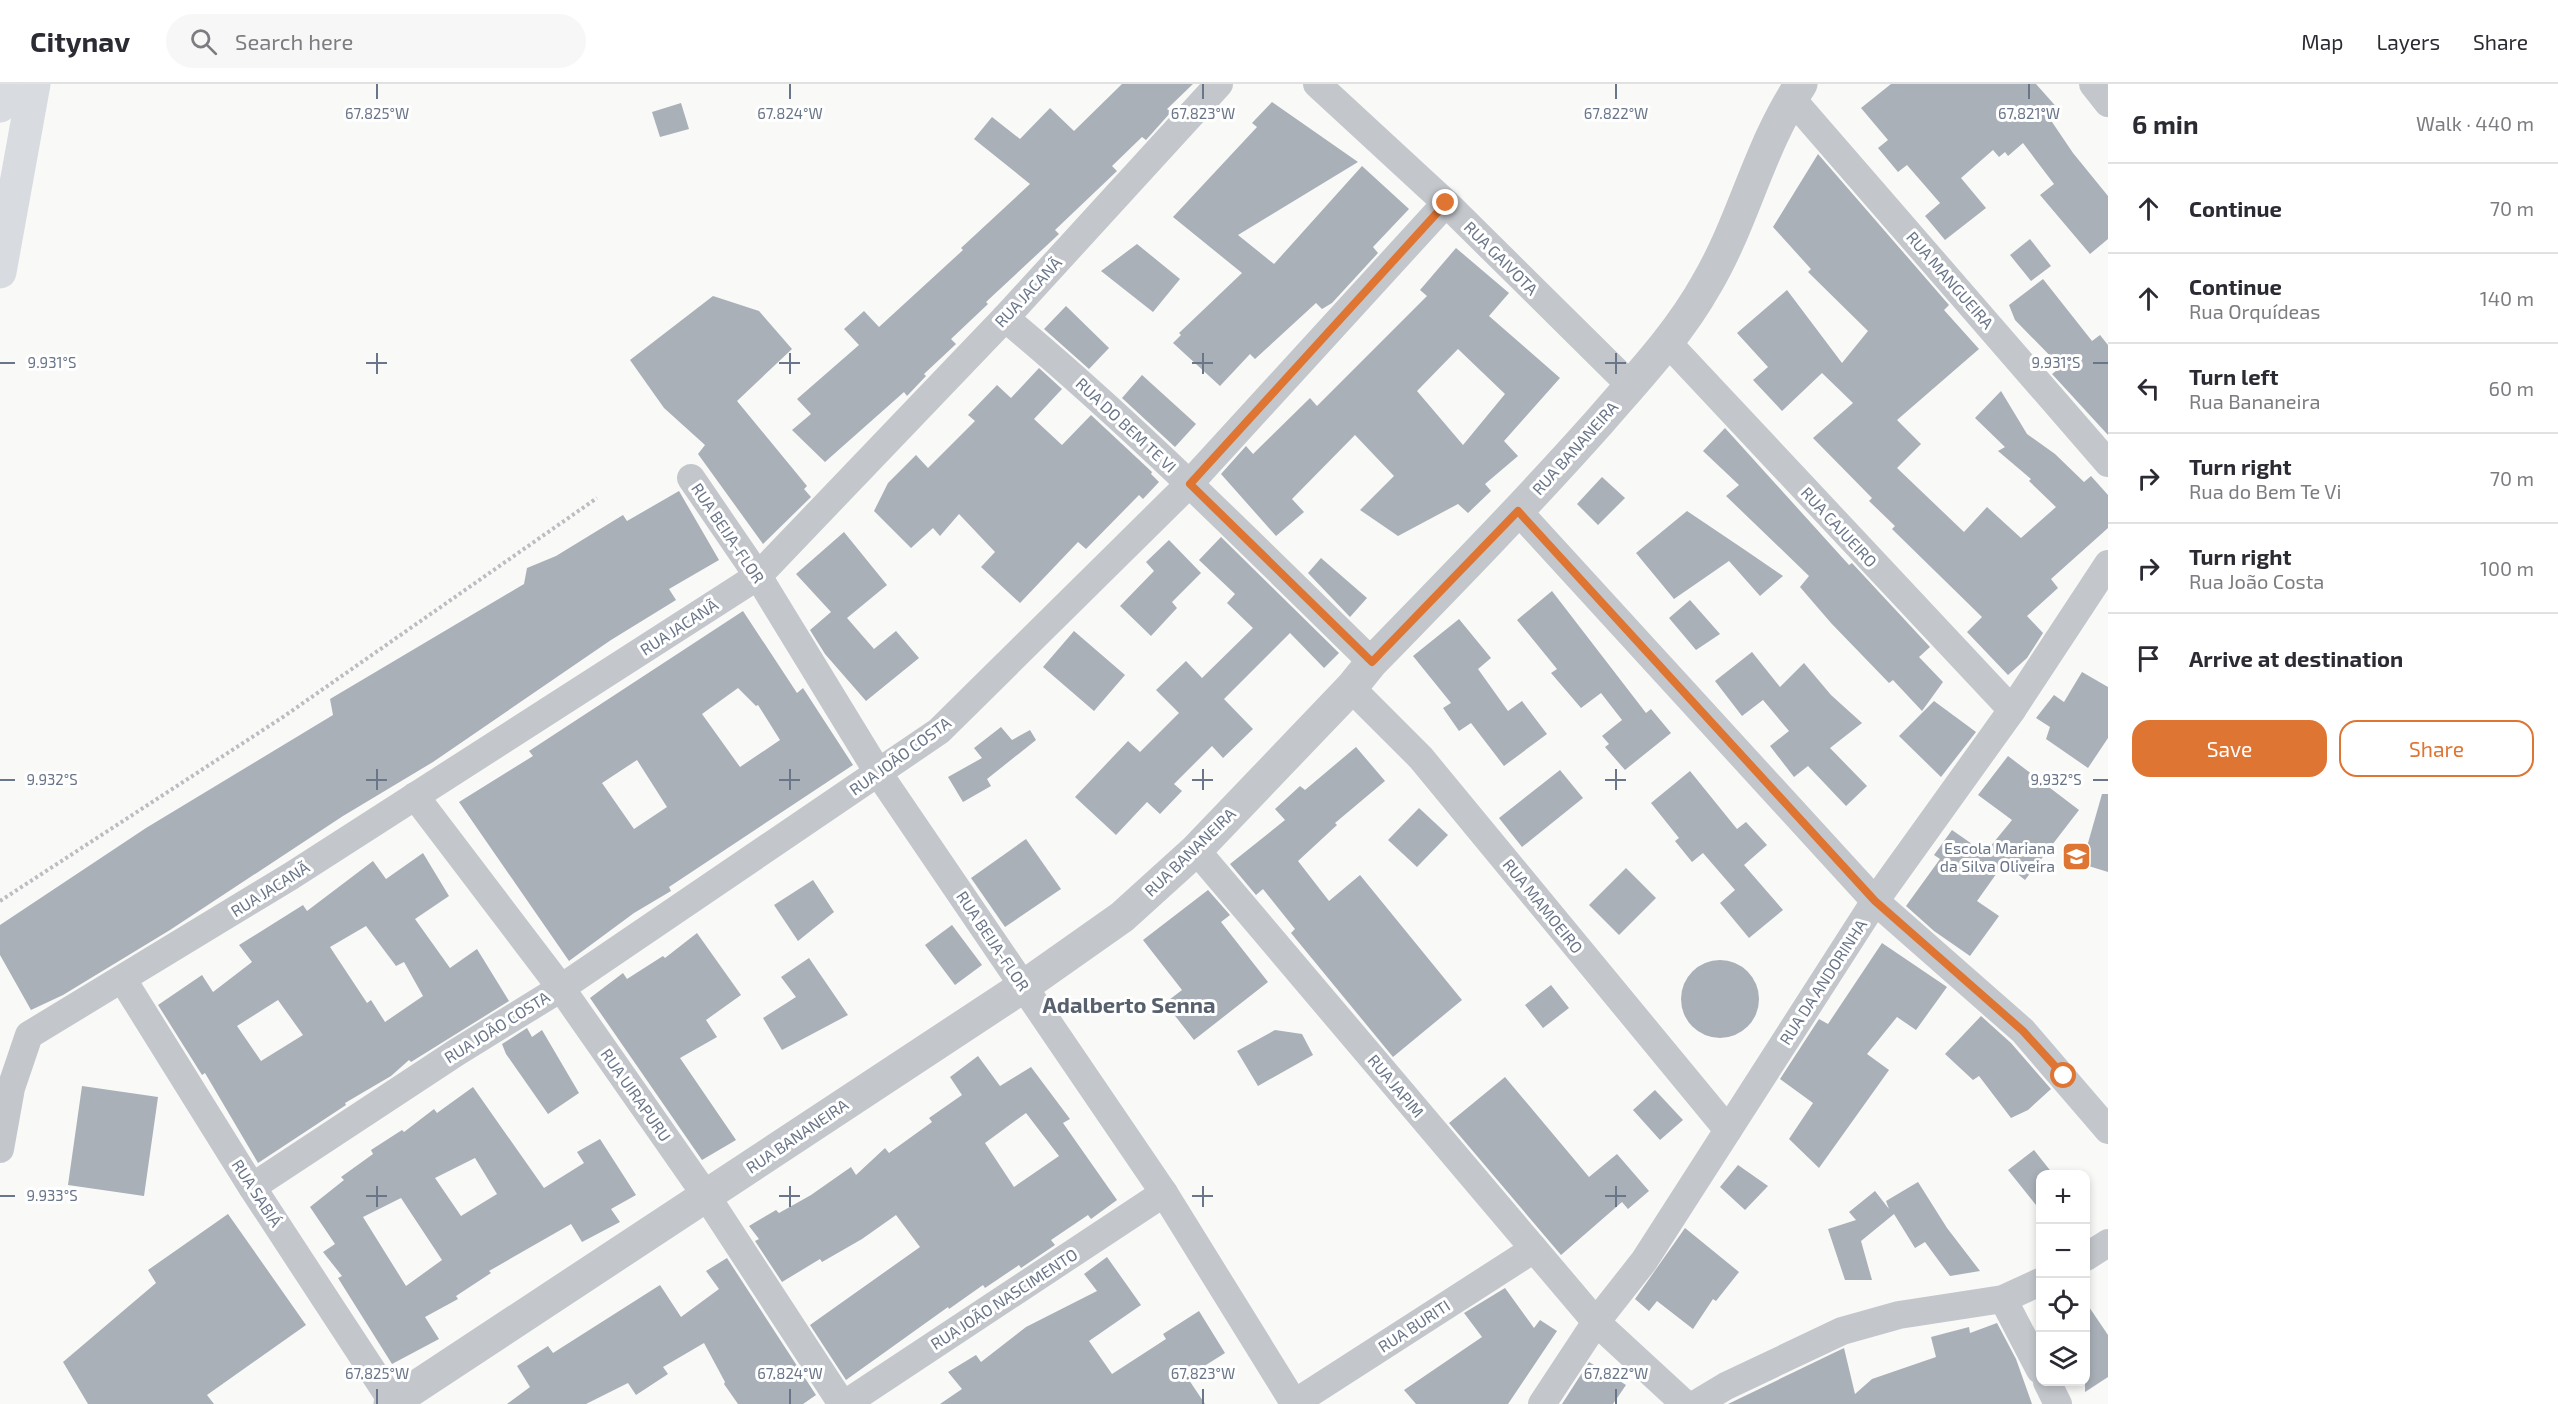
<!DOCTYPE html>
<meta charset="utf-8">
<style>
body{margin:0;font-family:"Exo 2",sans-serif;background:#f7f7f7;color:#2b2b33}
.controls{position:absolute;right:18px;bottom:18px;display:grid;overflow:hidden;border-radius:12px;box-shadow:0 3px 9px #0003}
.controls button{width:54px;height:54px;display:grid;place-items:center;padding:0;border:0;border-bottom:2px solid #e1e1e2;background:#fff;color:#2b2b33;font:30px sans-serif}
.stop{position:absolute;width:18px;height:18px;margin:-14px;border:4px solid #df7532;border-radius:50%;background:#fff}
.stop.end{background:#df7532;border-color:#fff;box-shadow:0 2px 6px #0008}
.list{margin:0;padding:0;list-style:none}
h2{display:flex;justify-content:space-between;align-items:center;height:78px;margin:0;padding:0 24px;font-size:26px}
h2 small{font-size:20px;font-weight:400;color:#7c7c81}
.list li{display:grid;grid-template-columns:39px 1fr auto;gap:18px;align-items:center;box-sizing:border-box;height:90px;padding:0 24px;border-top:2px solid #e1e1e2}
.list b{display:block;font-size:22px;white-space:nowrap}
.list p{margin:0;font-size:20px;white-space:nowrap;color:#7c7c81}
.list em{font-size:20px;font-style:normal;color:#7c7c81}
.actions{display:flex;gap:12px;padding:18px 24px}
.actions a{flex:1;padding:14px 0;border:2px solid #df7532;border-radius:18px;text-align:center;font-size:21px;color:#df7532}
.actions .main{background:#df7532;color:#fff}
.icon{flex:none;width:33px;height:33px;fill:none;stroke:currentColor;stroke-width:2;stroke-linecap:round;stroke-linejoin:round}
.map{position:relative;flex:none;width:2108px;height:1320px;overflow:hidden}
header{display:flex;align-items:center;gap:36px;box-sizing:border-box;height:84px;padding:0 30px;background:#fff;border-bottom:2px solid #e1e1e2}
header strong{font-size:28px}
nav{display:flex;gap:33px;margin-inline-start:auto;font-size:21px}
.search{width:420px;height:54px;background:#f7f7f7;display:flex;align-items:center;gap:15px;box-sizing:border-box;padding:0 21px;border-radius:33px;color:#7c7c81;font-size:22px}
main{display:flex}
aside{flex:1;background:#fff}
.map>svg:first-child{display:block}
.building{fill:#a9b0b8;fill-rule:evenodd}
.lines{fill:none;stroke-linecap:round;stroke-linejoin:round}
.path{stroke:#bbbdc1;stroke-width:4;stroke-dasharray:3 3;stroke-linecap:butt}
.minor{stroke:#c3c6cb;stroke-width:28}
.tertiary{stroke:#c3c6cb;stroke-width:33}
.secondary{stroke:#d8dbe0;stroke-width:33}
.route{stroke:#df7532;stroke-width:8}
.ticks{fill:none;stroke:#697588;stroke-width:2}
.labels{text-anchor:middle;stroke-width:6;stroke-linejoin:round;paint-order:stroke}
.street-label{font-size:16px;fill:#697588;stroke:#fff}
.poi-label{font-size:16px;fill:#697588;stroke:#fff;text-anchor:end}
.district-label{font-size:22px;font-weight:bold;fill:#57606d;stroke:#fff}
.ticks-label{font-size:15px;text-anchor:middle;fill:#697588;stroke:#fff;stroke-width:6;stroke-linejoin:round;paint-order:stroke}
</style>
<header>
<strong>Citynav</strong>
<div class="search"><svg class="icon" aria-label="search" viewBox="0 0 24 24"><circle cx="10" cy="10" r="6"/><path d="M15 15l6 6"/></svg>Search here</div>
<nav><a>Map</a><a>Layers</a><a>Share</a></nav>
</header>
<main>
<div class="map">
<svg width="2108" height="1320" viewBox="0 0 2108 1320">
<rect width="100%" height="100%" fill="#f9f9f7"/>
<g class="building">
<polygon points="1122,0 1193,0 1167,25 1171,28 1146,56 1142,53 1112,82 1117,87 1055,146 1059,150 986,218 988,220 951,255 956,260 924,290 926,292 907,312 904,308 825,378 792,346 811,330 797,315 859,261 844,245 864,227 879,243 963,166 961,164 1030,100 974,55 992,33 1020,55 1050,24 1074,47"/>
<polygon points="1891,0 2036,0 2060,27 2050,35 2073,69 2108,112 2108,155 2090,170 2040,111 2054,100 2023,59 2008,72 2005,68 1999,73 1993,66 1961,94 1986,124 1945,156 1925,132 1940,119 1907,81 1898,88 1878,64 1888,56 1861,24"/>
<polygon points="1272,18 1358,78 1238,151 1274,180 1362,82 1409,125 1373,163 1378,169 1332,219 1322,225 1316,219 1255,275 1250,270 1220,302 1173,259 1181,251 1179,249 1242,189 1173,133 1257,43 1252,39"/>
<polygon points="681,19 689,45 660,53 652,28"/>
<polygon points="1818,70 1949,221 1944,226 1979,265 1897,336 1921,360 1897,384 1964,448 1987,423 2021,454 2056,423 2029,397 2031,395 1998,367 2005,363 1975,334 2001,307 2027,350 2055,370 2084,398 2091,392 2108,411 2108,444 2051,495 2058,504 2027,532 2043,549 2027,574 2008,591 1967,548 1982,533 1892,445 1895,442 1869,417 1872,414 1813,354 1853,319 1822,289 1782,327 1753,296 1768,283 1737,249 1787,206 1842,279 1868,247 1808,188 1811,185 1773,143"/>
<polygon points="2030,155 2051,182 2031,197 2010,171"/>
<polygon points="1137,160 1180,195 1153,228 1101,187"/>
<path d="M1456,164L1509,209L1489,232L1560,294L1504,357L1518,372L1485,400L1491,407L1468,429L1458,420L1398,452L1360,426L1394,392L1355,351L1292,415L1304,428L1276,452L1221,390L1246,362L1253,370L1310,314L1317,322L1427,212L1420,206ZM1458,265L1505,310L1463,361L1417,307Z"/>
<polygon points="2043,195 2092,257 2100,251 2108,261 2108,351 2052,290 2061,283 2015,236 2009,221"/>
<polygon points="713,212 759,227 792,265 737,317 807,402 804,405 811,413 763,460 698,370 705,361 664,324 630,276"/>
<polygon points="1066,222 1109,264 1089,285 1044,245"/>
<polygon points="1039,284 1062,305 1034,335 1062,361 1091,331 1152,388 1151,390 1159,398 1143,415 1139,411 1086,465 1078,458 1020,519 981,483 995,468 959,430 940,452 933,444 911,464 874,427 888,399 916,371 928,384 975,337 968,331 997,301 1011,314"/>
<polygon points="1142,291 1196,340 1175,363 1122,314"/>
<polygon points="1725,344 1849,481 1852,479 1930,563 1919,573 1943,598 1922,627 1893,596 1889,599 1831,539 1800,503 1809,492 1726,412 1739,401 1703,367"/>
<polygon points="1602,393 1625,414 1598,441 1577,420"/>
<polygon points="679,407 719,476 669,505 676,516 611,556 433,678 343,732 170,846 63,911 31,926 0,871 0,841 146,744 333,631 330,615 524,500 527,484 556,472 623,431 627,437"/>
<polygon points="1687,427 1745,466 1783,492 1760,512 1729,477 1674,515 1636,469"/>
<polygon points="844,448 887,501 847,534 874,565 896,547 919,574 866,617 825,570 810,546 831,528 796,490"/>
<polygon points="1221,453 1339,569 1324,584 1290,549 1224,615 1253,645 1223,674 1212,662 1174,700 1182,707 1160,730 1147,718 1116,751 1075,713 1128,657 1140,668 1179,629 1156,606 1186,577 1202,594 1253,544 1227,519 1235,510 1199,476"/>
<polygon points="1169,456 1201,489 1172,518 1177,524 1151,552 1120,522 1154,487 1146,478"/>
<polygon points="1321,474 1367,514 1350,533 1308,489"/>
<polygon points="1552,507 1646,629 1651,625 1671,649 1625,686 1605,663 1609,660 1602,652 1622,636 1601,609 1581,624 1551,589 1557,585 1517,536"/>
<polygon points="1690,516 1720,550 1696,566 1669,534"/>
<path d="M743,527L797,609L803,604L853,681L669,803L671,807L634,829L569,877L459,718L533,672L529,667ZM738,604L756,622L758,621L780,656L740,683L702,630ZM637,676L667,723L634,745L602,699Z"/>
<polygon points="1459,535 1491,574 1478,585 1508,627 1522,617 1547,650 1504,682 1471,639 1459,647 1443,624 1451,619 1413,572"/>
<polygon points="1074,547 1125,591 1094,627 1043,583"/>
<polygon points="1752,568 1780,603 1804,579 1831,611 1862,639 1830,664 1867,702 1846,722 1808,682 1794,693 1770,662 1789,647 1763,616 1742,632 1715,597"/>
<polygon points="2082,588 2108,603 2108,654 2088,684 2046,655 2050,643 2036,634 2054,611 2064,618"/>
<polygon points="1934,617 1976,648 1941,693 1899,652"/>
<polygon points="1001,643 1012,656 1030,646 1036,656 987,695 991,702 963,718 948,693 982,674 974,664"/>
<polygon points="1356,663 1385,697 1335,739 1337,741 1298,777 1329,817 1360,791 1462,916 1393,973 1291,849 1295,845 1263,805 1256,811 1230,780 1285,736 1275,725 1300,702 1305,706"/>
<polygon points="2008,672 2079,726 2025,796 2004,779 1977,817 1999,832 1970,872 1934,847 1906,822 1940,775 1934,771 1952,746 1985,769 2012,736 1978,711"/>
<polygon points="1560,686 1583,714 1522,763 1499,734"/>
<polygon points="1690,687 1737,745 1746,738 1767,761 1744,781 1783,826 1749,854 1720,819 1735,806 1703,769 1692,778 1675,757 1679,754 1651,719"/>
<polygon points="2102,710 2108,710 2108,788 2082,780"/>
<polygon points="1419,724 1448,751 1417,783 1388,756"/>
<polygon points="1026,755 1061,805 1005,843 971,794"/>
<path d="M423,769L449,812L415,835L450,884L477,865L509,917L411,978L409,976L391,992L345,1019L346,1021L258,1079L205,989L202,991L158,921L202,891L213,908L252,878L239,861L303,821L307,827L373,777L386,795ZM366,842L396,882L404,878L423,912L385,938L371,916L367,919L330,863ZM278,916L303,951L261,977L237,942Z"/>
<polygon points="1626,784 1656,814 1619,851 1589,821"/>
<polygon points="813,796 834,828 798,857 774,821"/>
<polygon points="1208,806 1230,831 1221,838 1268,898 1194,956 1165,919 1182,906 1143,856"/>
<polygon points="952,841 982,881 955,901 925,861"/>
<polygon points="697,849 741,911 706,936 717,953 680,974 736,1056 702,1076 590,914 623,889 627,895 663,872 665,874"/>
<polygon points="1882,859 1947,903 1916,946 1897,933 1867,970 1889,986 1819,1084 1789,1055 1813,1019 1780,995 1819,935 1828,940"/>
<polygon points="809,874 848,931 782,966 763,934 796,913 781,893"/>
<circle cx="1720" cy="915" r="39"/>
<polygon points="1551,901 1569,924 1543,944 1525,921"/>
<polygon points="1981,932 2011,959 2051,1005 2028,1026 2011,1034 1979,992 1973,996 1945,970"/>
<polygon points="527,944 532,953 542,946 579,1009 548,1030 506,970 502,960"/>
<polygon points="1275,946 1302,950 1313,971 1258,1002 1237,967"/>
<path d="M978,972L1000,1002L1031,983L1070,1035L1063,1039L1117,1116L1091,1135L1088,1131L1051,1156L1055,1161L1021,1184L1019,1181L985,1204L983,1201L949,1225L948,1223L846,1296L810,1241L920,1163L896,1131L862,1155L822,1178L820,1175L782,1198L755,1157L759,1155L749,1142L776,1126L779,1129L811,1111L851,1083L856,1091L885,1064L889,1069L932,1038L929,1034L962,1011L950,993ZM1026,1029L1059,1072L1014,1103L985,1059Z"/>
<polygon points="1505,993 1589,1093 1617,1070 1649,1107 1628,1125 1622,1118 1561,1171 1449,1039"/>
<polygon points="82,1002 158,1013 144,1112 68,1101"/>
<path d="M473,1003L544,1104L584,1079L577,1068L600,1055L636,1111L611,1125L620,1138L582,1158L571,1140L489,1187L491,1189L456,1212L458,1215L425,1233L439,1255L392,1280L338,1194L342,1192L323,1168L335,1160L310,1123L344,1096L341,1093L373,1070L371,1066L402,1046L404,1048L434,1025L437,1029ZM475,1074L497,1110L461,1132L435,1094ZM401,1114L442,1176L406,1202L363,1133Z"/>
<polygon points="1655,1006 1683,1036 1660,1056 1633,1026"/>
<polygon points="2034,1066 2053,1090 2040,1090 2040,1126 2008,1086"/>
<polygon points="1738,1081 1768,1102 1745,1126 1720,1103"/>
<polygon points="1918,1098 1947,1144 1980,1187 1950,1192 1925,1158 1915,1164 1894,1130 1861,1157 1872,1196 1845,1196 1828,1145 1856,1136 1849,1128 1875,1107 1889,1125 1886,1117"/>
<polygon points="228,1130 306,1241 207,1311 214,1320 88,1320 63,1278 156,1199 148,1186"/>
<polygon points="1685,1144 1739,1188 1716,1217 1713,1215 1693,1245 1657,1217 1649,1227 1635,1215"/>
<polygon points="1107,1173 1141,1221 1089,1257 1112,1290 1166,1255 1163,1250 1199,1227 1225,1269 1187,1293 1205,1320 940,1320 962,1305 948,1288 976,1271 981,1278 1026,1243 1097,1207 1084,1190"/>
<polygon points="727,1174 816,1311 803,1320 738,1320 724,1300 725,1298 704,1259 663,1283 668,1290 636,1311 628,1299 586,1320 507,1320 530,1303 517,1282 548,1262 553,1269 660,1201 681,1233 719,1205 706,1187"/>
<polygon points="1505,1204 1534,1244 1540,1236 1557,1247 1508,1320 1416,1320 1404,1306 1482,1253 1464,1229"/>
<polygon points="2085,1217 2108,1251 2108,1293 2085,1308"/>
<polygon points="1997,1239 2016,1275 2032,1320 1728,1320 1844,1264 1855,1310 1872,1295 1936,1273 1931,1253 1969,1243 1970,1249"/>
<polygon points="1589,1278 1626,1301 1613,1320 1562,1320"/>
</g>
<g class="lines">
<polyline class="path" points="0,817 283,633 597,414"/>
<g class="minor">
<polyline points="1317,0 1446,119 1631,302"/>
<polyline points="2093,0 2108,19"/>
<polyline points="1791,14 2108,379"/>
<path d="M1005,234C1134,341 1252,461 1372,578"/>
<polyline points="1667,258 2012,626"/>
<polyline points="691,394 758,492 879,690 1164,1109 1294,1319"/>
<polyline points="1518,427 1875,817 2023,947 2108,1046"/>
<polyline points="1351,604 1421,674 1728,1046"/>
<polyline points="415,712 561,904 707,1113 842,1320"/>
<polyline points="1196,766 1596,1238 1685,1320"/>
<polyline points="123,896 252,1103 394,1320"/>
<polyline points="0,1065 11,1004 29,951 291,792 758,492 1005,234 1219,0"/>
<polyline points="252,1103 457,968 561,904 939,647 1189,400 1446,119"/>
<polyline points="2086,1173 2108,1159"/>
<polyline points="2003,1215 2040,1286"/>
<polyline points="2047,1298 2058,1320"/>
<polyline points="845,1320 1164,1109"/>
<polyline points="1293,1320 1534,1165"/>
<polyline points="1542,1320 1596,1238 1644,1177 1875,817 2012,626 2108,480"/>
<polyline points="1696,1320 1726,1302 1842,1247 1899,1231 2003,1215 2040,1198"/>
</g>
<path class="tertiary" d="M390,1320L1024,902L1122,833L1196,766L1351,604L1372,578C1449,499 1526,420 1600,337C1637,294 1678,251 1706,201C1744,137 1759,62 1801,0"/>
<g class="secondary">
<polyline points="0,22 5,0"/>
<polyline points="0,188 34,0"/>
</g>
</g>
<g class="lines">
<polyline class="route" points="1446,119 1190,400 1372,578 1518,427 1875,817 2023,947 2064,992"/>
</g>
<path class="ticks" d="M377,0V15M790,0V15M1203,0V15M1616,0V15M2029,0V15M377,269V290M790,269V290M1203,269V290M1616,269V290M0,279H15M366,279H387M779,279H800M1192,279H1213M1605,279H1626M2093,279H2108M377,685V706M790,685V706M1203,685V706M1616,685V706M0,696H15M366,696H387M779,696H800M1192,696H1213M1605,696H1626M2093,696H2108M377,1102V1123M790,1102V1123M1203,1102V1123M1616,1102V1123M0,1112H15M366,1112H387M779,1112H800M1192,1112H1213M1605,1112H1626M377,1305V1320M790,1305V1320M1203,1305V1320M1616,1305V1320"/>
<defs>
<symbol id="school-square" viewBox="-11 -11 22 22"><rect x="-9" y="-9" width="18" height="18" rx="4" fill="#df7532" stroke="#fff"/><path d="M0-5L7-2L0 1L-7-2ZM-4 1L0 2.5L4 1V4Q0 6-4 4Z" fill="#fff"/></symbol>
</defs>
<g fill-rule="evenodd">
<use href="#school-square" x="2060" y="756" width="33" height="33"/>
</g>
<g class="labels">
<g class="street-label">
<text transform="translate(1501 174) rotate(45)" y="6">RUA GAIVOTA</text>
<text transform="translate(1950 196) rotate(49)" y="6">RUA MANGUEIRA</text>
<text transform="translate(1028 208) rotate(-47)" y="6">RUA JACANÃ</text>
<text transform="translate(1126 341) rotate(43)" y="6">RUA DO BEM TE VI</text>
<text transform="translate(1575 364) rotate(-48)" y="6">RUA BANANEIRA</text>
<text transform="translate(1839 443) rotate(47)" y="6">RUA CAJUEIRO</text>
<text transform="translate(728 449) rotate(56)" y="6">RUA BEIJA-FLOR</text>
<text transform="translate(679 543) rotate(-33)" y="6">RUA JACANÃ</text>
<text transform="translate(900 672) rotate(-36)" y="6">RUA JOÃO COSTA</text>
<text transform="translate(1190 768) rotate(-44)" y="6">RUA BANANEIRA</text>
<text transform="translate(270 805) rotate(-32)" y="6">RUA JACANÃ</text>
<text transform="translate(1543 822) rotate(51)" y="6">RUA MAMOEIRO</text>
<text transform="translate(993 857) rotate(56)" y="6">RUA BEIJA-FLOR</text>
<text transform="translate(1823 898) rotate(-57)" y="6">RUA DA ANDORINHA</text>
<text transform="translate(497 943) rotate(-32)" y="6">RUA JOÃO COSTA</text>
<text transform="translate(1396 1002) rotate(50)" y="6">RUA JAPIM</text>
<text transform="translate(636 1011) rotate(55)" y="6">RUA UIRAPURU</text>
<text transform="translate(797 1052) rotate(-34)" y="6">RUA BANANEIRA</text>
<text transform="translate(257 1109) rotate(57)" y="6">RUA SABIÁ</text>
<text transform="translate(1004 1215) rotate(-33)" y="6">RUA JOÃO NASCIMENTO</text>
<text transform="translate(1414 1242) rotate(-33)" y="6">RUA BURITI</text>
</g>
<g class="poi-label">
<text x="2055" y="770">Escola Mariana<tspan x="2055" dy="18">da Silva Oliveira</tspan></text>
</g>
<g class="district-label">
<text x="1129" y="929">Adalberto Senna</text>
</g>
</g>
<g class="ticks-label">
<text x="377" y="35">67.825°W</text>
<text x="790" y="35">67.824°W</text>
<text x="1203" y="35">67.823°W</text>
<text x="1616" y="35">67.822°W</text>
<text x="2029" y="35">67.821°W</text>
<text x="52" y="284">9.931°S</text>
<text x="2056" y="284">9.931°S</text>
<text x="52" y="701">9.932°S</text>
<text x="2056" y="701">9.932°S</text>
<text x="52" y="1117">9.933°S</text>
<text x="377" y="1295">67.825°W</text>
<text x="790" y="1295">67.824°W</text>
<text x="1203" y="1295">67.823°W</text>
<text x="1616" y="1295">67.822°W</text>
</g>
</svg>
<div class="controls">
<button>+</button>
<button>−</button>
<button><svg class="icon" aria-label="locate" viewBox="0 0 24 24"><circle cx="12" cy="12" r="6"/><path d="M12 2v4M12 18v4M2 12h4M18 12h4"/></svg></button>
<button><svg class="icon" aria-label="layers" viewBox="0 0 24 24"><path d="M12 4l9 5-9 5-9-5zM3 14l9 5 9-5"/></svg></button>
</div>
<div class="stop" style="left:2064px;top:992px"></div>
<div class="stop end" style="left:1446px;top:119px"></div>
</div>
<aside>
<h2>6 min<small>Walk · 440 m</small></h2>
<ul class="list">
<li><svg class="icon" aria-label="ahead" viewBox="0 0 24 24"><path d="M12 20V5M6 11l6-6 6 6"/></svg><div><b>Continue</b></div><em>70 m</em></li>
<li><svg class="icon" aria-label="ahead" viewBox="0 0 24 24"><path d="M12 20V5M6 11l6-6 6 6"/></svg><div><b>Continue</b><p>Rua Orquídeas</p></div><em>140 m</em></li>
<li><svg class="icon" aria-label="left" viewBox="0 0 24 24"><path d="M17 20v-9H6M10 6l-5 5 5 5"/></svg><div><b>Turn left</b><p>Rua Bananeira</p></div><em>60 m</em></li>
<li><svg class="icon" aria-label="right" viewBox="0 0 24 24"><path d="M7 20v-9h11M14 6l5 5-5 5"/></svg><div><b>Turn right</b><p>Rua do Bem Te Vi</p></div><em>70 m</em></li>
<li><svg class="icon" aria-label="right" viewBox="0 0 24 24"><path d="M7 20v-9h11M14 6l5 5-5 5"/></svg><div><b>Turn right</b><p>Rua João Costa</p></div><em>100 m</em></li>
<li><svg class="icon" aria-label="arrive" viewBox="0 0 24 24"><path d="M6 21V4h12l-3 4 3 4H6"/></svg><div><b>Arrive at destination</b></div></li>
</ul>
<div class="actions"><a class="main">Save</a><a>Share</a></div>
</aside>
</main>
